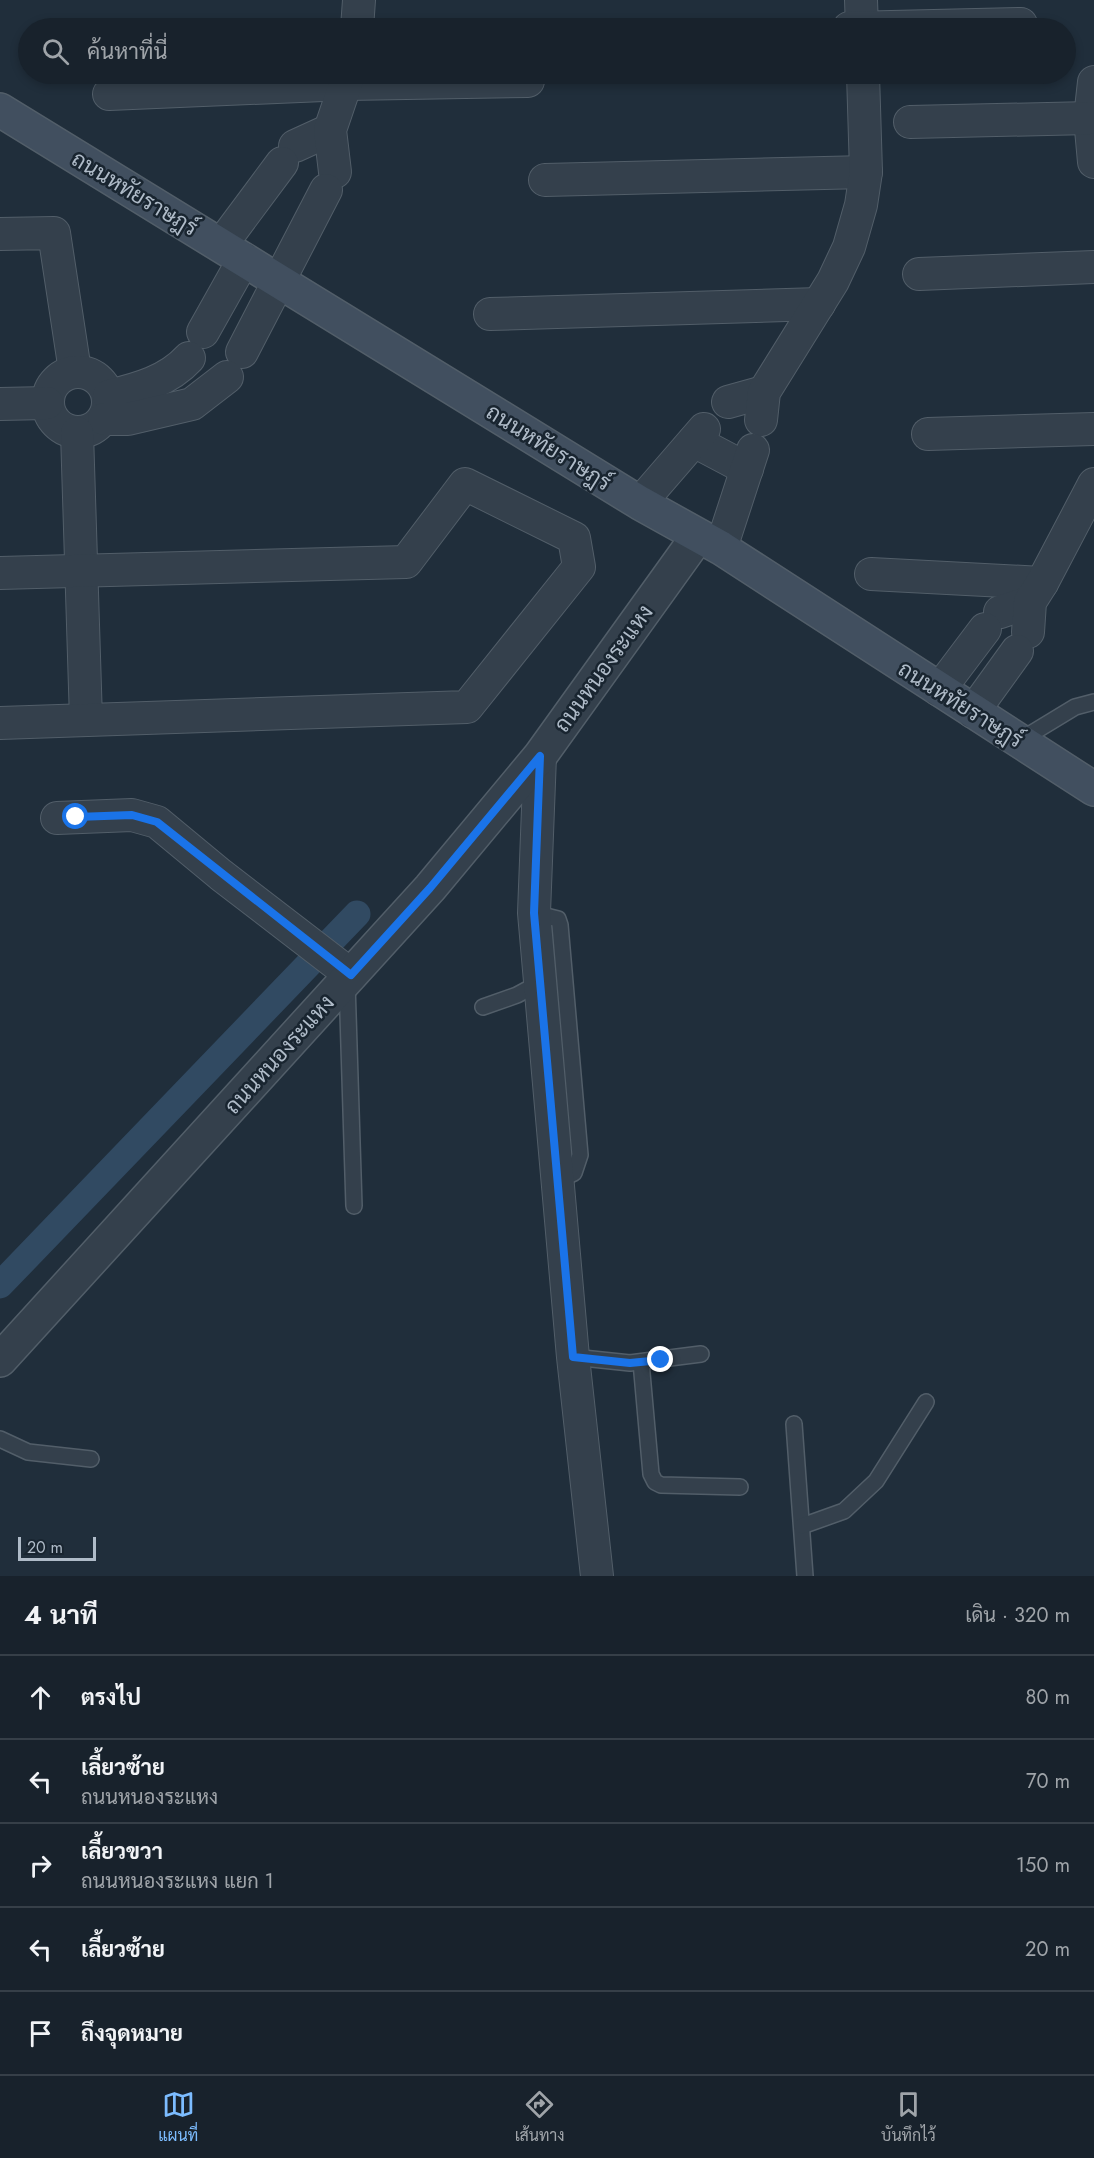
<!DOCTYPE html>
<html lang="th">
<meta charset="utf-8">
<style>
body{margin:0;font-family:Jost,Sarabun,sans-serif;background:#212a34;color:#f1f3f6}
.scale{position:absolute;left:18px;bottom:15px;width:78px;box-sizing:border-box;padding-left:6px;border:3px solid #afbbc8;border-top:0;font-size:16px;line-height:21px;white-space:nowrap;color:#afbbc8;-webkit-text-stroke:4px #192530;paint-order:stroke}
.stop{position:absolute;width:18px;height:18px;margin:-14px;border:4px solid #1a73e8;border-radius:50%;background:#fff}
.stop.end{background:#1a73e8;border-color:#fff;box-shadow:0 2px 6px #0008}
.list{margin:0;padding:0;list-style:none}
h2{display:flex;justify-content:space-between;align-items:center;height:78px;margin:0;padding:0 24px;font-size:26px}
h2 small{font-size:20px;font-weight:400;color:#9fa4a9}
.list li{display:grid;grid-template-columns:39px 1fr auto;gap:18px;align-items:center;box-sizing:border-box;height:84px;padding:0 24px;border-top:2px solid #363f48}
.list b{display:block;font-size:22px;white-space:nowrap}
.list p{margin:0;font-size:20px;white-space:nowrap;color:#9fa4a9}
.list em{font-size:20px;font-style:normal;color:#9fa4a9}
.icon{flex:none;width:33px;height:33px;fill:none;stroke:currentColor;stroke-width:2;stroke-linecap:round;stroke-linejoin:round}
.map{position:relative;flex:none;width:1094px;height:1576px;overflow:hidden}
.search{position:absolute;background:#18222c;box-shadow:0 3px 9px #0003;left:18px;right:18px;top:18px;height:66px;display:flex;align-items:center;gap:15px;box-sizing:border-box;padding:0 21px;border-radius:33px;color:#9fa4a9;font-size:22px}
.sheet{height:498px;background:#18222c}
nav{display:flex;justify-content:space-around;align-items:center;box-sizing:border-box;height:84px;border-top:2px solid #363f48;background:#18222c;font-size:16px;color:#9fa4a9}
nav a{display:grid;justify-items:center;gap:3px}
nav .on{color:#7cbcff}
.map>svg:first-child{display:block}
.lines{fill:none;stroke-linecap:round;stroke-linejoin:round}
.canal{stroke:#314a62;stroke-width:27}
.service-casing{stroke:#525e69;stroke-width:18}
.minor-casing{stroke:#525e69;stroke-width:34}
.tertiary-casing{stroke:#525e69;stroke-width:36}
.secondary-casing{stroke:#525e69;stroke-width:36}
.service{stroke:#34404c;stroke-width:15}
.minor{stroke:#34404c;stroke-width:32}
.tertiary{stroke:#34404c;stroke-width:33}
.secondary{stroke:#414f5f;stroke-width:33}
.route{stroke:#1a73e8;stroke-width:8}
.labels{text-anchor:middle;stroke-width:5;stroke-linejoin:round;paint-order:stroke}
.street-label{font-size:22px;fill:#afbbc8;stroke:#192530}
</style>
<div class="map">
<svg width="1094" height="1576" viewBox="0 0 1094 1576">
<rect width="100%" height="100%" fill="#202e3b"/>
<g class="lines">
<polyline class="canal" points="0,1285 357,914"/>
<defs>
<g id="service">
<polyline points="1019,741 1075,707 1094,702"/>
<polyline points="534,913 558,919 560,925 580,1155 574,1173 559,1180"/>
<polyline points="347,982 354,1206"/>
<polyline points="483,1007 517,995 541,982"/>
<polyline points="573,1357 630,1363 701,1354"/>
<polyline points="641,1362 651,1474 655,1482 661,1485 740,1487"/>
<polyline points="794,1424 805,1576"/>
<polyline points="0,1439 28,1452 91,1459"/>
<polyline points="802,1526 844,1511 876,1481 926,1402"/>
</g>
<g id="minor">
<polyline points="861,0 862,28"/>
<polyline points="357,28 359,0"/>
<polyline points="849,28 1021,24"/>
<polyline points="1094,82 1090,118 1094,162"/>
<polyline points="109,94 347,84 528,81"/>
<polyline points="910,122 1090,118"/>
<polyline points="295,146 330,130"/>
<polyline points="335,172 330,130 349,74"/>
<polyline points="545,180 866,172"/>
<polyline points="0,234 54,233 75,371"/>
<polyline points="221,245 282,163"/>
<polyline points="919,274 1094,267"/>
<polyline points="490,314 819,304"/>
<polyline points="203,332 244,259"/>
<polyline points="242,352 326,190"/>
<circle cx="78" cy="402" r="30"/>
<path d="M109,396C138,389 168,381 189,358"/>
<polyline points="728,402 764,392"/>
<polyline points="0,404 47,403"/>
<polyline points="104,419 128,419 192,404 227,377"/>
<polyline points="761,420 764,392 833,281 849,247 861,205 866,172 863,74"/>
<polyline points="77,433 86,720"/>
<polyline points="928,434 1094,429"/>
<polyline points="694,441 747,469"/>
<polyline points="640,503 704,429"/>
<polyline points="721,548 753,450"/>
<polyline points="0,573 406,562 465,484 574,538 579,567 467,707 0,723"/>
<polyline points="871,574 1042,583"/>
<polyline points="1000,612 1030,602"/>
<polyline points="1028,632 1030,602 1042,583 1094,484"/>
<polyline points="939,690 985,629"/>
<polyline points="973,712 1017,651"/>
<polyline points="540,756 534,913 573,1357 597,1576"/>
<polyline points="57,818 132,815 157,822 221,875 351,975"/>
</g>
<polyline id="tertiary" points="0,1360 430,888 540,756 698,536"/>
<polyline id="secondary" points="0,110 640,503 721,548 1094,789"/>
</defs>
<use href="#service" class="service-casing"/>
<use href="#minor" class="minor-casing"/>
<use href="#tertiary" class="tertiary-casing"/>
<use href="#secondary" class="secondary-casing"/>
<use href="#service" class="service"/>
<use href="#minor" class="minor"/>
<use href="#tertiary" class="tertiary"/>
<use href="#secondary" class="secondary"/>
</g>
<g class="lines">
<polyline class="route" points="76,817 132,815 157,822 351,975 430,888 540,756 534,913 573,1357 630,1363 661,1360"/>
</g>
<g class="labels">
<g class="street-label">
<text transform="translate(135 193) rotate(31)" y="8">ถนนหทัยราษฎร์</text>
<text transform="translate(549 447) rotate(32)" y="8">ถนนหทัยราษฎร์</text>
<text transform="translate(603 668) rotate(-54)" y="8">ถนนหนองระแหง</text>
<text transform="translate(961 704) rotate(32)" y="8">ถนนหทัยราษฎร์</text>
<text transform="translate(279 1054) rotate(-48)" y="8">ถนนหนองระแหง</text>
</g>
</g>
</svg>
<div class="scale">20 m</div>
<div class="stop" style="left:76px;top:817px"></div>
<div class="stop end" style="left:661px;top:1360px"></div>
<div class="search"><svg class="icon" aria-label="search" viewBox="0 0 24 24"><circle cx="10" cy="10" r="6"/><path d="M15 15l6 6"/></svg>ค้นหาที่นี่</div>
</div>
<section class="sheet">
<h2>4 นาที<small>เดิน · 320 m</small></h2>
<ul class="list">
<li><svg class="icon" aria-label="ahead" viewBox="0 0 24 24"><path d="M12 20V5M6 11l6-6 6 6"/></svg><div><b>ตรงไป</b></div><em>80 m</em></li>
<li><svg class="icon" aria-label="left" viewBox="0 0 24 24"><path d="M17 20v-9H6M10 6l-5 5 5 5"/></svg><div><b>เลี้ยวซ้าย</b><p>ถนนหนองระแหง</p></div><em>70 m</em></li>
<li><svg class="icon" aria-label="right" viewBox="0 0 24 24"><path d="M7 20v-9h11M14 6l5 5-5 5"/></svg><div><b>เลี้ยวขวา</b><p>ถนนหนองระแหง แยก 1</p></div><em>150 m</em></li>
<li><svg class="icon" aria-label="left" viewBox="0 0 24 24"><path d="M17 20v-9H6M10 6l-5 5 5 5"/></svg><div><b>เลี้ยวซ้าย</b></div><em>20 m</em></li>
<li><svg class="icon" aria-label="arrive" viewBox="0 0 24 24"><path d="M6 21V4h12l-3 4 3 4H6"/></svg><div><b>ถึงจุดหมาย</b></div></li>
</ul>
</section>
<nav>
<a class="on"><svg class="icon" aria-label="map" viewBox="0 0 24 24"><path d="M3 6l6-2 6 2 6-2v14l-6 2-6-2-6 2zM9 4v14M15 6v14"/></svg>แผนที่</a>
<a><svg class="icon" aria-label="directions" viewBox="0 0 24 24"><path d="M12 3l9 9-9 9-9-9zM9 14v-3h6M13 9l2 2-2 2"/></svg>เส้นทาง</a>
<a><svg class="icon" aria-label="saved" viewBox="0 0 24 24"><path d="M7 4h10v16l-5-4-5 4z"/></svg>บันทึกไว้</a>
</nav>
